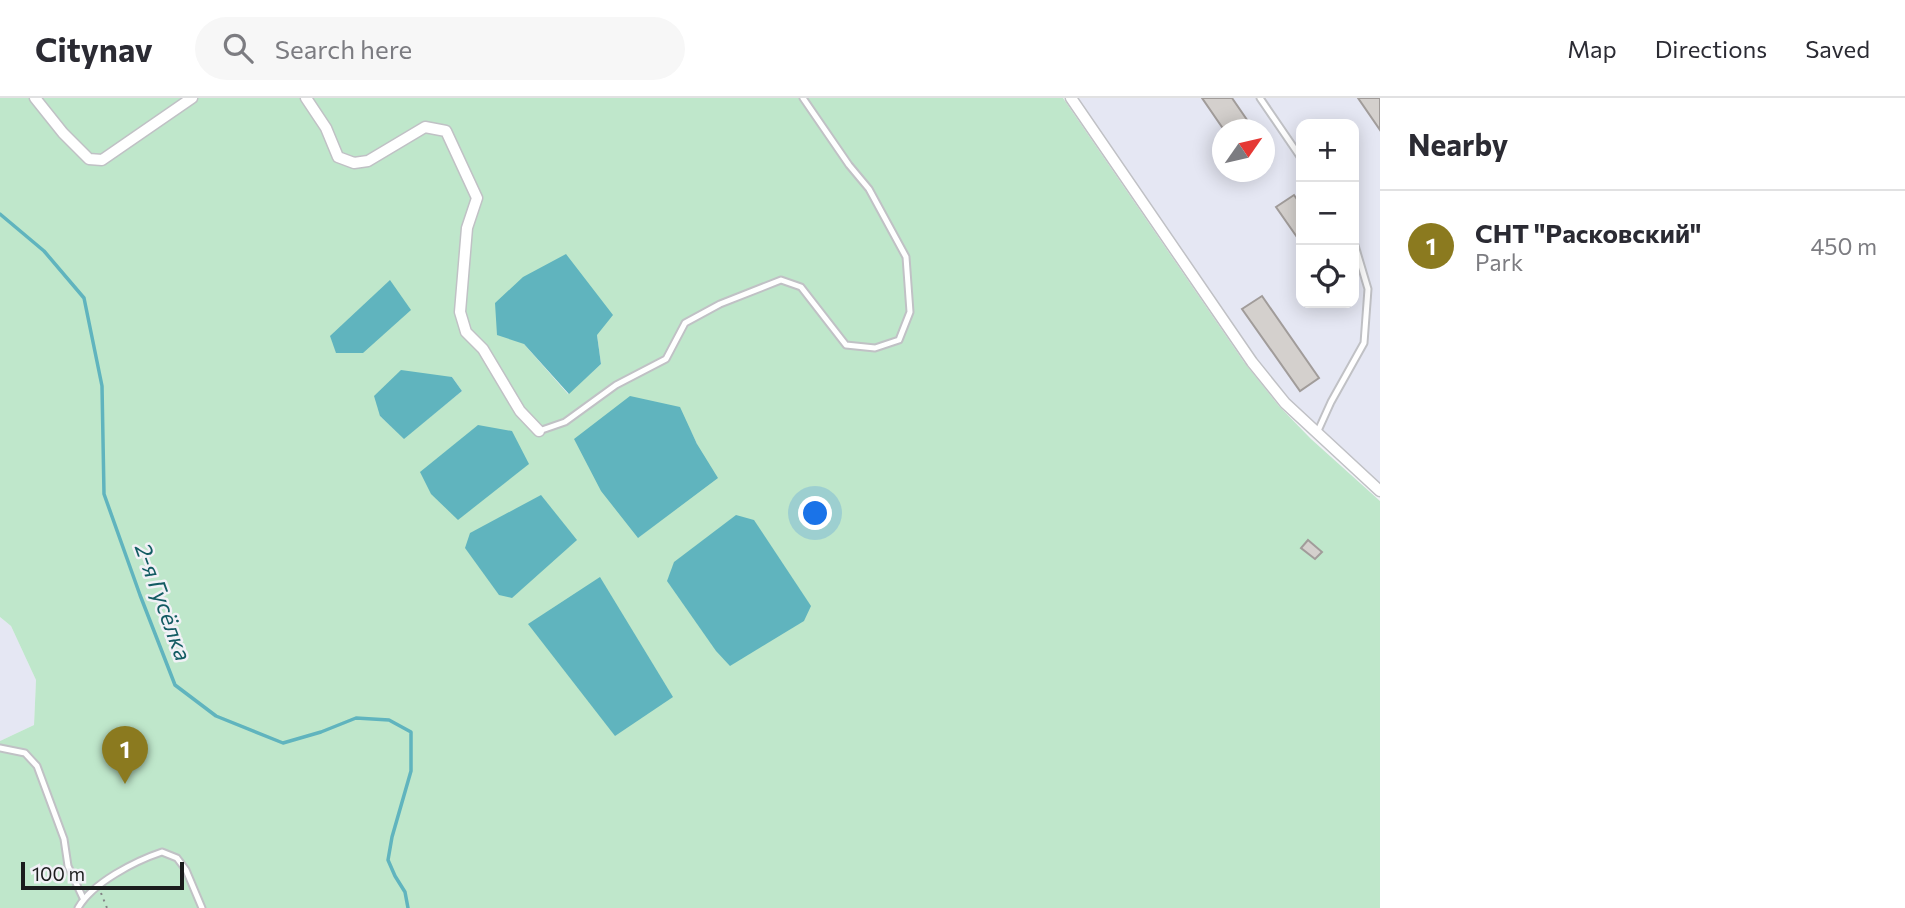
<!DOCTYPE html>
<meta charset="utf-8">
<style>
body{margin:0;font-family:Commissioner,sans-serif;background:#f7f7f7;color:#2b2b33}
.controls{position:absolute;right:21px;top:21px;display:grid;overflow:hidden;border-radius:14px;box-shadow:0 4px 18px #0003}
.controls button{width:63px;height:63px;display:grid;place-items:center;padding:0;border:0;border-bottom:2px solid #e1e1e2;background:#fff;color:#2b2b33;font:35px sans-serif}
.compass{position:absolute;left:1212px;top:21px;width:63px;height:63px;border-radius:50%;background:#fff;box-shadow:0 4px 18px #0003;rotate:56deg}
.scale{position:absolute;left:21px;bottom:18px;width:163px;box-sizing:border-box;padding-left:7px;border:4px solid #1b1c1d;border-top:0;font-size:19px;line-height:24px;white-space:nowrap;color:#1b1c1d;-webkit-text-stroke:5px #f1f1f6;paint-order:stroke}
.you{position:absolute;left:816px;top:416px;width:24px;height:24px;margin:-18px;border:5px solid #fff;border-radius:50%;background:#1a73e8;box-shadow:0 0 0 10px #1a73e833}
.badge{display:grid;place-items:center;width:46px;height:46px;border-radius:50%;background:#8b7a1f;color:#fff;font-size:23px;font-weight:700}
.pin{position:absolute;translate:-50% -58px;filter:drop-shadow(0 2px 4px #0008)}
.pin::after{content:'';position:absolute;top:37px;width:24px;height:21px;background:inherit;clip-path:polygon(0 0,100% 0,50% 100%)}
.list{margin:0;padding:0;list-style:none}
h2{display:flex;justify-content:space-between;align-items:center;height:91px;margin:0;padding:0 28px;font-size:30px}
h2 small{font-size:23px;font-weight:400;color:#7c7c81}
.list li{display:grid;grid-template-columns:46px 1fr auto;gap:21px;align-items:center;box-sizing:border-box;height:112px;padding:0 28px;border-top:2px solid #e1e1e2}
.list b{display:block;font-size:26px;white-space:nowrap}
.list p{margin:0;font-size:23px;white-space:nowrap;color:#7c7c81}
.list em{font-size:23px;font-style:normal;color:#7c7c81}
.icon{flex:none;width:38px;height:38px;fill:none;stroke:currentColor;stroke-width:2;stroke-linecap:round;stroke-linejoin:round}
.map{position:relative;flex:none;width:1380px;height:810px;overflow:hidden}
header{display:flex;align-items:center;gap:42px;box-sizing:border-box;height:98px;padding:0 35px;background:#fff;border-bottom:2px solid #e1e1e2}
header strong{font-size:33px}
nav{display:flex;gap:38px;margin-inline-start:auto;font-size:24px}
.search{width:490px;height:63px;background:#f7f7f7;display:flex;align-items:center;gap:18px;box-sizing:border-box;padding:0 24px;border-radius:38px;color:#7c7c81;font-size:26px}
main{display:flex}
aside{flex:1;background:#fff}
.map>svg:first-child{display:block}
.built{fill:#e5e7f3;fill-rule:evenodd}
.green{fill:#bfe7cb;fill-rule:evenodd}
.water{fill:#60b4be}
.lines{fill:none;stroke-linecap:round;stroke-linejoin:round}
.stream{stroke:#60b4be;stroke-width:3.5}
.building{fill:#d4d0cd;stroke:#a19c9a;stroke-width:2}
.service-casing{stroke:#c0c1c5;stroke-width:9}
.minor-casing{stroke:#c0c1c5;stroke-width:13}
.path{stroke:#818184;stroke-width:2;stroke-dasharray:2 5;stroke-linecap:butt}
.service{stroke:#fff;stroke-width:5}
.minor{stroke:#fff;stroke-width:10}
.labels{text-anchor:middle;stroke-width:5;stroke-linejoin:round;paint-order:stroke}
.water-label{font-size:23px;font-style:italic;fill:#125b62;stroke:#f1f1f6}
</style>
<header>
<strong>Citynav</strong>
<div class="search"><svg class="icon" aria-label="search" viewBox="0 0 24 24"><circle cx="10" cy="10" r="6"/><path d="M15 15l6 6"/></svg>Search here</div>
<nav><a>Map</a><a>Directions</a><a>Saved</a></nav>
</header>
<main>
<div class="map">
<svg width="1380" height="810" viewBox="0 0 1380 810">
<rect width="100%" height="100%" fill="#f1f1f6"/>
<g class="built">
<path d="M1076,0H1380V386L1300,313L1259,267ZM1301,26H1354V205H1301ZM1223,32H1265V74H1223Z"/>
<polygon points="0,519 11,528 36,582 34,627 0,643"/>
</g>
<path class="green" d="M0,0H1063L1244,264L1279,308L1311,341L1380,403V810H0V643L34,627L36,582L11,528L0,519ZM597,237L601,266L568,296L524,246ZM452,279L462,293L404,340L380,318ZM679,310L697,346L667,417L639,439Z"/>
<g class="water">
<polygon points="566,156 613,217 597,237 601,266 569,296 524,246 497,237 495,205 523,179"/>
<polygon points="390,182 411,212 363,255 336,255 330,238"/>
<polygon points="401,272 452,279 462,293 404,341 380,318 374,298"/>
<polygon points="630,298 680,309 697,346 718,380 638,440 601,393 574,341"/>
<polygon points="478,327 512,333 529,366 458,422 431,396 420,374"/>
<polygon points="541,397 577,442 512,500 499,497 465,450 470,435"/>
<polygon points="736,417 754,422 811,508 804,523 730,568 716,553 667,483 674,464"/>
<polygon points="600,479 673,599 615,638 528,526"/>
</g>
<g class="lines">
<polyline class="stream" points="0,116 44,153 84,200 102,288 104,396 140,497 175,587 216,618 283,645 321,634 356,620 389,622 411,634 411,673 392,739 388,762 395,778 405,794 408,810"/>
</g>
<g class="building">
<polygon points="1202,0 1232,0 1254,32 1224,32"/>
<polygon points="1358,0 1380,0 1380,32"/>
<polygon points="1294,97 1301,107 1301,140 1299,142 1276,109"/>
<polygon points="1262,198 1319,280 1300,293 1242,211"/>
<polygon points="1308,442 1322,454 1315,461 1301,450"/>
</g>
<g class="lines">
<defs>
<g id="service">
<polyline points="1260,0 1301,60"/>
<polyline points="539,333 565,324 616,287 666,261 685,225 720,206 781,182 801,189 846,247 875,250 899,242 910,214 906,159 869,91 849,67 803,0"/>
<polyline points="1317,335 1331,304 1364,245 1368,191 1354,144"/>
<polyline points="0,650 25,655 37,668 64,741 68,768 83,800"/>
<path d="M78,810C92,785 135,763 162,754L177,760L186,772L202,810"/>
</g>
<g id="minor">
<polyline points="35,0 63,35 89,61 102,62 192,0"/>
<polyline points="306,0 326,30 338,59 354,65 368,63 425,29 446,33 477,100 467,130 460,214 466,234 483,251 520,313 539,333"/>
<polyline points="1071,0 1252,264 1285,305 1380,393"/>
</g>
</defs>
<use href="#service" class="service-casing"/>
<use href="#minor" class="minor-casing"/>
<polyline class="path" points="101,795 107,810"/>
<use href="#service" class="service"/>
<use href="#minor" class="minor"/>
</g>
<g class="labels">
<g class="water-label">
<text transform="translate(163 504) rotate(70)" y="8">2-я Гусёлка</text>
</g>
</g>
</svg>
<div class="controls">
<button>+</button>
<button>−</button>
<button><svg class="icon" aria-label="locate" viewBox="0 0 24 24"><circle cx="12" cy="12" r="6"/><path d="M12 2v4M12 18v4M2 12h4M18 12h4"/></svg></button>
</div>
<svg class="compass" viewBox="-18 -18 36 36"><path d="M0-13l5 13h-10z" fill="#e53935"/><path d="M0 13l5-13h-10z" fill="#7c7c81"/></svg>
<div class="scale">100 m</div>
<div class="you"></div>
<div class="pin badge" style="left:125px;top:686px">1</div>
</div>
<aside>
<h2>Nearby<small></small></h2>
<ul class="list">
<li><span class="badge">1</span><div><b>СНТ &quot;Расковский&quot;</b><p>Park</p></div><em>450 m</em></li>
</ul>
</aside>
</main>
